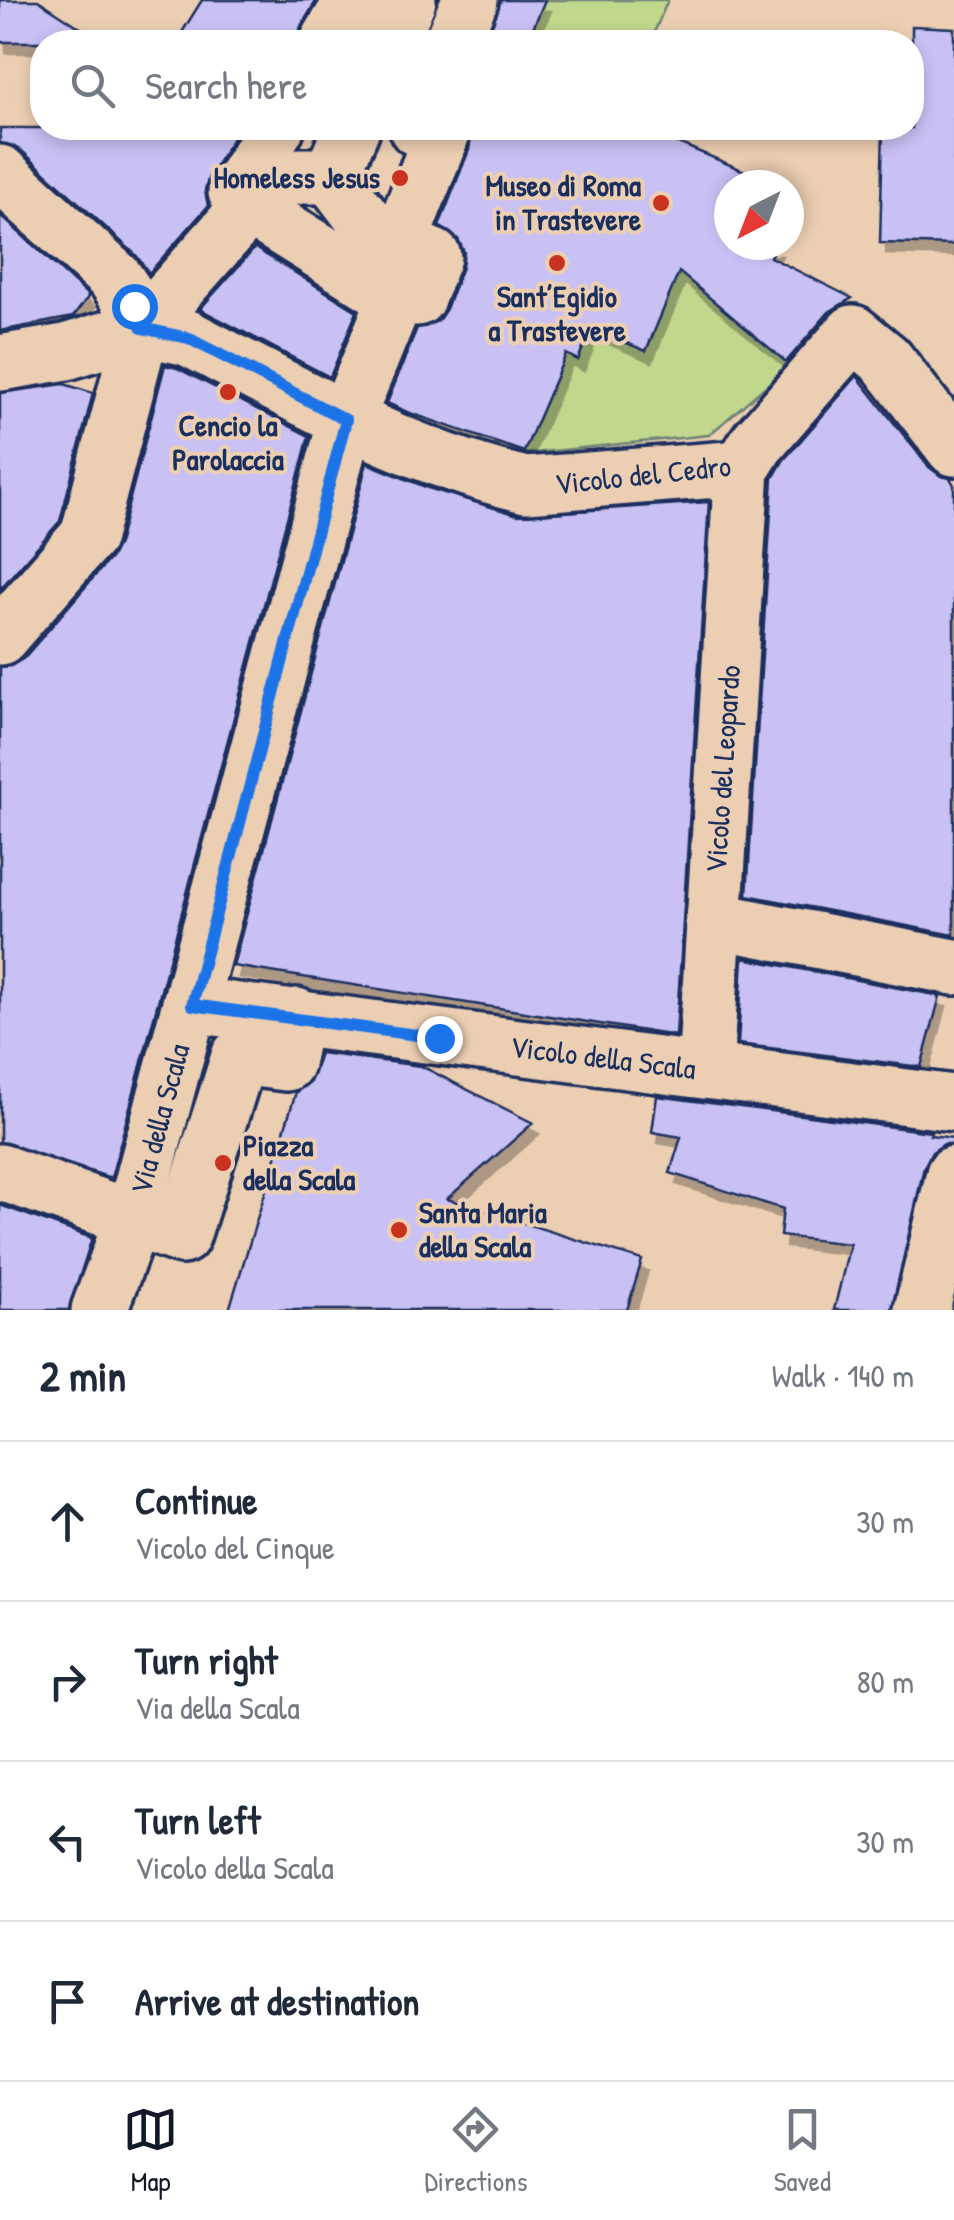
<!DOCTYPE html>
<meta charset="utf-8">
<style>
body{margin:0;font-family:"Patrick Hand",sans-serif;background:#f6f6f7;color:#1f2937}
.compass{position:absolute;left:714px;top:170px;width:90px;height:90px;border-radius:50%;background:#fff;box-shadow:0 5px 15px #0003;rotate:222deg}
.stop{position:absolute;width:30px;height:30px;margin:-22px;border:8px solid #1a73e8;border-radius:50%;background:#fff}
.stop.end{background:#1a73e8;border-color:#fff;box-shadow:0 2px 10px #0008}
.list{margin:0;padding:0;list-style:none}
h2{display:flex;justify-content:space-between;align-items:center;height:130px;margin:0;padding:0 40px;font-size:42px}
h2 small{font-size:32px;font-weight:400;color:#747a83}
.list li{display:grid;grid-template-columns:65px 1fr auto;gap:30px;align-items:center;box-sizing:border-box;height:160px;padding:0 40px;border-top:2px solid #e0e1e3}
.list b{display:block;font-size:38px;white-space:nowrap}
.list p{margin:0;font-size:32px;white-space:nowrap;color:#747a83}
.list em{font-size:32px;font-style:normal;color:#747a83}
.icon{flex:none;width:55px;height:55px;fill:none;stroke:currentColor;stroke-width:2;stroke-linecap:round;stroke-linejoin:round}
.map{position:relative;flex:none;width:954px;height:1310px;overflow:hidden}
.search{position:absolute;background:#fff;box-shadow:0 5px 15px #0003;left:30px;right:30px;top:30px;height:110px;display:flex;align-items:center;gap:25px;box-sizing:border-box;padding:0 35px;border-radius:40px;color:#747a83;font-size:38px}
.sheet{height:770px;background:#fff}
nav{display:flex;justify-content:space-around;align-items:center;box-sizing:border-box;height:140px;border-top:2px solid #e0e1e3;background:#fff;font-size:28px;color:#747a83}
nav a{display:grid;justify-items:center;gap:5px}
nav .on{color:#111827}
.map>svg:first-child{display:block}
.green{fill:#c1d78c;stroke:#6e8375;stroke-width:2.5}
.building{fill:#c9c1f4;stroke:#1b2f5e;stroke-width:2.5;filter:url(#shadow)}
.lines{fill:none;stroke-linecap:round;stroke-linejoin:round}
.minor-casing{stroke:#1b2f5e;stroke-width:62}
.minor{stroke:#eccfb3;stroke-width:55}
.route{stroke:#1a73e8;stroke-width:12}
.poi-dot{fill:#c8321e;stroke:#eccfb3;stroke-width:4}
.labels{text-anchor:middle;stroke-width:8;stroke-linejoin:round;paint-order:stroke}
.poi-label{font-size:30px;font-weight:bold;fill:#1b2f5e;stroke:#eccfb3;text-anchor:end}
.street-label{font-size:30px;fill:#1b2f5e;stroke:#eccfb3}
</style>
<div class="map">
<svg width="954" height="1310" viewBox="0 0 954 1310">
<defs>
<filter id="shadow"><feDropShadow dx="6" dy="11" stdDeviation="0" flood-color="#0004"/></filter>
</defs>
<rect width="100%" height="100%" fill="#eccfb3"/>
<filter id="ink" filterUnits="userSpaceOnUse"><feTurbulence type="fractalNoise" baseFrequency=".01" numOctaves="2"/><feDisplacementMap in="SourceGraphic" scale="20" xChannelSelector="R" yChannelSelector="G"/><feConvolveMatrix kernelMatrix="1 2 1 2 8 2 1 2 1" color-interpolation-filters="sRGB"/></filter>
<g filter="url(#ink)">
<g class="green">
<polygon points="545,0 668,0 650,42 527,42"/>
<polygon points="623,216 710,297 790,365 709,435 523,454 566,354 578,359 591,328"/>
</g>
<g class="building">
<polygon points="0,0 38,0 102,42 0,42"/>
<polygon points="202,0 317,0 301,26 297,42 176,42"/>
<polygon points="501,0 545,0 527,42 486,42"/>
<polygon points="912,26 954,28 954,245 880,243 883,128 912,128"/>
<polygon points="0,128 239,128 209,176 205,190 208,206 149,273 136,255 21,150 0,143"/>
<polygon points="468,128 643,128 754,175 750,185 729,185 729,235 725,245 776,245 770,257 852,298 829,312 786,362 679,272 646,351 591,328 578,360 566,354 524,452 407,412 387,403 417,328 438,321 446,309 462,267 464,252 458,239 439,226 469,150 471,136"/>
<polygon points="0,215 89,296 73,317 0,331"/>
<polygon points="255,248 357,311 330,377 200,309"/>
<polygon points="165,365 177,368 309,436 111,1178 0,1142 0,667 11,666 24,658 112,556 118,544"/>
<polygon points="857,376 929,467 941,476 950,478 954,485 954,935 747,895 773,478 783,461"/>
<polygon points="64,384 93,393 60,521 0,589 0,393"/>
<polygon points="367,463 428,488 518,515 709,502 676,1036 233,966"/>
<polygon points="743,958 940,996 921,1067 738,1044"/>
<polygon points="320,1053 421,1066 533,1123 447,1199 642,1260 627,1310 229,1310 296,1092 310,1082"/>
<polygon points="657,1096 931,1132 930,1135 954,1138 954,1144 944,1144 932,1152 924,1167 892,1310 834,1310 850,1244 780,1236 783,1209 670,1173 681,1137 652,1132"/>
<polygon points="0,1205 92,1238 69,1310 0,1310"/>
</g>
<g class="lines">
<defs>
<g id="minor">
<polyline points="328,42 353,0"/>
<polyline points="390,42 408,0"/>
<polyline points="452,42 470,0"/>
<polyline points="276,128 236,192 260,214 379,288 417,298 433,257 399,243 440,139 417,128"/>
<polyline points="0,173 115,278 134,306 142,328"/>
<polyline points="331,176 352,128"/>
<path d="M0,363L66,352L142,328L188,338C297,395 406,457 526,485L742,468"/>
<polyline points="0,637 88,536 142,328 271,182 300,176 331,176"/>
<polyline points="713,920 954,967"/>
<polyline points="192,1005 954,1103"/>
<polyline points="705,1071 742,468 758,442 853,333 886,360 954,448"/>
<polyline points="0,1172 182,1236 239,1057 286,1063 296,1016"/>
<polyline points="99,1310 132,1221 346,420 398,292 403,271 331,176"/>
<polyline points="922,1310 954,1174"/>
</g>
</defs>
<use href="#minor" class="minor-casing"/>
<use href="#minor" class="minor"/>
</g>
</g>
<g class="lines" filter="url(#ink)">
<polyline class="route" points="134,306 142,328 188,338 346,420 192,1005 439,1038"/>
</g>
<g class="poi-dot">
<circle cx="400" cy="178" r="10"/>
<circle cx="661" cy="203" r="10"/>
<circle cx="557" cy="263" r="10"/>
<circle cx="228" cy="392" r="10"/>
<circle cx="223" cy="1163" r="10"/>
<circle cx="399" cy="1230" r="10"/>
</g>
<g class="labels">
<g class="poi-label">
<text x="380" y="188">Homeless Jesus</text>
<text x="641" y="196">Museo di Roma<tspan x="641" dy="34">in Trastevere</tspan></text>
<text x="557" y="307" text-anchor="middle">Sant’Egidio<tspan x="557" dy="34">a Trastevere</tspan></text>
<text x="228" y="436" text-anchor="middle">Cencio la<tspan x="228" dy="34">Parolaccia</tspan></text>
<text x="243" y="1156" text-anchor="start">Piazza<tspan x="243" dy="34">della Scala</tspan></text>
<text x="419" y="1223" text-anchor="start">Santa Maria<tspan x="419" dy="34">della Scala</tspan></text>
</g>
<g class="street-label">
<text transform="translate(643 475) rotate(-6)" y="10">Vicolo del Cedro</text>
<text transform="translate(723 769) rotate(-86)" y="10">Vicolo del Leopardo</text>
<text transform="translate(603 1058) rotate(7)" y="10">Vicolo della Scala</text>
<text transform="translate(160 1119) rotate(-75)" y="10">Via della Scala</text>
</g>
</g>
</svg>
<svg class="compass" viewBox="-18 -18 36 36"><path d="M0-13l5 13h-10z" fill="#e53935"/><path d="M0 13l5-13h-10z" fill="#747a83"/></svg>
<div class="stop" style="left:134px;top:306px"></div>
<div class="stop end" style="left:439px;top:1038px"></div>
<div class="search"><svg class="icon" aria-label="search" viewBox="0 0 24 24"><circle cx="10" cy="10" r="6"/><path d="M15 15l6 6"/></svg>Search here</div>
</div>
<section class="sheet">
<h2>2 min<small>Walk · 140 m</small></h2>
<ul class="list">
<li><svg class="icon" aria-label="ahead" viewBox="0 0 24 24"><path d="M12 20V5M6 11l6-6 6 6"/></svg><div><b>Continue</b><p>Vicolo del Cinque</p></div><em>30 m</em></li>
<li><svg class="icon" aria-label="right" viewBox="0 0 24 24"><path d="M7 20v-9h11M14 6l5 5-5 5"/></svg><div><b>Turn right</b><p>Via della Scala</p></div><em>80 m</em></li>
<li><svg class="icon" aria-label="left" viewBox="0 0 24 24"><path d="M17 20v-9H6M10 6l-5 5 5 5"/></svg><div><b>Turn left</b><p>Vicolo della Scala</p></div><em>30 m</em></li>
<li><svg class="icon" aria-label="arrive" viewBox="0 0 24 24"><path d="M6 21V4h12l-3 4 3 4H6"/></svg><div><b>Arrive at destination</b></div></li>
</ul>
</section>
<nav>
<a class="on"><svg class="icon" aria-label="map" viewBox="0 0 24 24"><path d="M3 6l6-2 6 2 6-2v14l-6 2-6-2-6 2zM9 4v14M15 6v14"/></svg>Map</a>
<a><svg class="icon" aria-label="directions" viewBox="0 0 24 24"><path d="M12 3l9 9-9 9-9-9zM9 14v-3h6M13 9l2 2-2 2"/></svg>Directions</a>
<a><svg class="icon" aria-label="saved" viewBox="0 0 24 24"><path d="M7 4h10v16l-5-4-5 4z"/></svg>Saved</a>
</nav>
